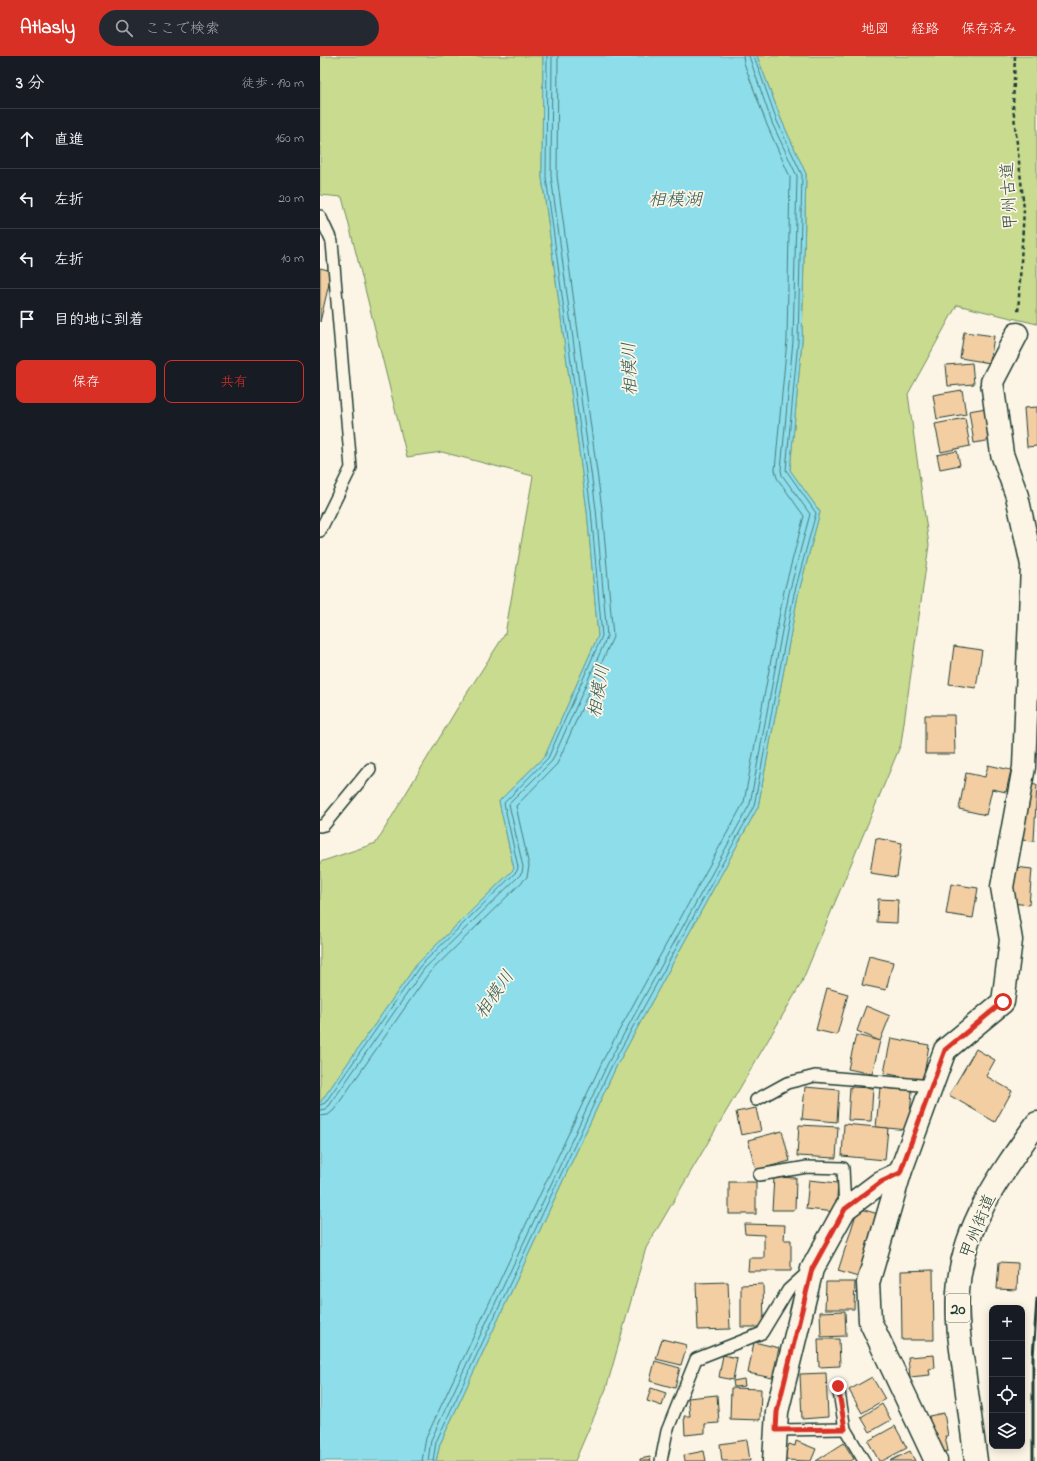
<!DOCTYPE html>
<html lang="ja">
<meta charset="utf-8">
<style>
body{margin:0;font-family:"Indie Flower","Klee One",sans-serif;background:#242831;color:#f1f3f6}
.controls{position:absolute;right:12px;bottom:12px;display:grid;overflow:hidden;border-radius:8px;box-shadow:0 2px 10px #0003}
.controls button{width:36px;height:36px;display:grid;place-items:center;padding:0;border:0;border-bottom:1px solid #363941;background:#171b24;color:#f1f3f6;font:20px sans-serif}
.stop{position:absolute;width:12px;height:12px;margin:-9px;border:3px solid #d93025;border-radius:50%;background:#fff}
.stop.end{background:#d93025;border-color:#fff;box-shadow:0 1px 4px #0008}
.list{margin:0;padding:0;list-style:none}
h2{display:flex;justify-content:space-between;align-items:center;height:52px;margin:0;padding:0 16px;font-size:17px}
h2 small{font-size:13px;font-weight:400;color:#9ea1a6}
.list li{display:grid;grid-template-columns:26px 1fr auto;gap:12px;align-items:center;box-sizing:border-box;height:60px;padding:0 16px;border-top:1px solid #363941}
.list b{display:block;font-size:15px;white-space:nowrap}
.list em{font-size:13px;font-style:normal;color:#9ea1a6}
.actions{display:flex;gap:8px;padding:12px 16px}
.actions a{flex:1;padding:9px 0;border:1px solid #d93025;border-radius:8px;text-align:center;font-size:14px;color:#d93025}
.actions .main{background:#d93025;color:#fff}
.icon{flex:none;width:22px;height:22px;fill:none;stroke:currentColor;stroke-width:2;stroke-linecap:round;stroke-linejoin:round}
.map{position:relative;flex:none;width:717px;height:1405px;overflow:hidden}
header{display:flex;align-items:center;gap:24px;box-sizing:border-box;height:56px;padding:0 20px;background:#d93025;color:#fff}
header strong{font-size:19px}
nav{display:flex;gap:22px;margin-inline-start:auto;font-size:14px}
.search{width:280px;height:36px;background:#242831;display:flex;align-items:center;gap:10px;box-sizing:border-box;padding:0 14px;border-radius:22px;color:#9ea1a6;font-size:15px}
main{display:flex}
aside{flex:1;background:#171b24}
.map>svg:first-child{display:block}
.green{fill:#c9db8f;stroke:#748c62}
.water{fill:#8dddea;stroke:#619da1}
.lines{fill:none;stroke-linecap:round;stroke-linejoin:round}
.shore{stroke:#4b7d7d;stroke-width:1}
.building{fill:#f3cea3;stroke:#1f3d34}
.lane-casing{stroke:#1f3d34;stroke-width:14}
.street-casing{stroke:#1f3d34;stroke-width:25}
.highway-casing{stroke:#1f3d34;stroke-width:25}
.path{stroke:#1f3d34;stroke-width:2.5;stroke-dasharray:4 3;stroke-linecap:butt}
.lane{stroke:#fcf5e5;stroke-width:11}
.street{stroke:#fcf5e5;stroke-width:22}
.highway{stroke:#fcf5e5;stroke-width:22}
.rail{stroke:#1f3d34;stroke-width:3}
.route{stroke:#d93025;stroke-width:5}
.labels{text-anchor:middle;stroke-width:3.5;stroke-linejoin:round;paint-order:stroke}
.shield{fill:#fcf5e5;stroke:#617469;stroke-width:1}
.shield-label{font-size:16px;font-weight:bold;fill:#1f3d34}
.street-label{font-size:17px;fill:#1f3d34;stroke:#fcf5e5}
.water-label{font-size:18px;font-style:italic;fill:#355d58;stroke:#fcf5e5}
</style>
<header>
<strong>Atlasly</strong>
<div class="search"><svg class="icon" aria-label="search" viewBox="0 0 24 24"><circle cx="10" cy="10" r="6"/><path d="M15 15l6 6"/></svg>ここで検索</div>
<nav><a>地図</a><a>経路</a><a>保存済み</a></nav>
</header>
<main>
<aside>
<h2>3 分<small>徒歩 · 190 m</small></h2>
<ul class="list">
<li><svg class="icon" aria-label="ahead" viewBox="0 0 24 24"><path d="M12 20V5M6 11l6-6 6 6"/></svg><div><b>直進</b></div><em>160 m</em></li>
<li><svg class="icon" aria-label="left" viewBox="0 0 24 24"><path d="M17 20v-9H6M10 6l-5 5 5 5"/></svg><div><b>左折</b></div><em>20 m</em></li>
<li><svg class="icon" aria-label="left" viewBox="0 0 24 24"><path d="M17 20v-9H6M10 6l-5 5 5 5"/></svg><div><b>左折</b></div><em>10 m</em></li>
<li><svg class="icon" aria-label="arrive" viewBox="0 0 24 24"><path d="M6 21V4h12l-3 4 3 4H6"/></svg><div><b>目的地に到着</b></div></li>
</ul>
<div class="actions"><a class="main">保存</a><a>共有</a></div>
</aside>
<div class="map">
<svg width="717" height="1405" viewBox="0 0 717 1405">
<rect width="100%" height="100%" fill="#fcf5e5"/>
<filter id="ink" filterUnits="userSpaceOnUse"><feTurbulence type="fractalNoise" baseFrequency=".025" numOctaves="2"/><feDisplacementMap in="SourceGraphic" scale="8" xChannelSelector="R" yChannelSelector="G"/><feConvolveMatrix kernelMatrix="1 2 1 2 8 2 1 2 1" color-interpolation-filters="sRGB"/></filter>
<g filter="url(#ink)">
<g class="green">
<polygon points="0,0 223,0 222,121 267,454 278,580 225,700 179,745 194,813 97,908 0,1047 0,806 56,787 138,651 185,578 213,420 122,396 87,401 22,141 0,139"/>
<polygon points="437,0 717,0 717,268 637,249 588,338 609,489 581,688 481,928 326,1192 286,1333 255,1405 116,1405 120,1388 296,1011 438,751 478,539 500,456 470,414 482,285 486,118 461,63"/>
</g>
<polygon class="water" points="223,0 437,0 461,63 486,118 482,285 470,414 500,456 478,539 438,751 296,1011 120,1388 116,1405 0,1405 0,1047 97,908 194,813 179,745 225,700 278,580 267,454 222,121"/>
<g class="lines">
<g class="shore">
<polyline points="0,1049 5,1047 100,910 197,815 198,811 184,747 228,702 282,580 271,454 226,121 227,0"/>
<polyline points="0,1054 5,1053 9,1050 104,913 202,817 203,811 189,748 232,705 287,581 276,453 231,120 232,0"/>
<polyline points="0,1060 8,1059 14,1054 109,917 207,821 209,810 196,750 237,708 293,581 282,453 237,120 238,0"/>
<polyline points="102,1405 106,1382 283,1004 424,746 464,535 484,460 457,422 455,414 467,284 470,121 447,69 424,7 423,0"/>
<polyline points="108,1405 111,1384 288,1007 430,748 469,537 490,458 462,419 461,414 473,285 477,120 452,67 429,0"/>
<polyline points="113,1405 116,1386 292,1009 434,750 474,538 496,457 466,414 478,285 482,119 457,65 434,0"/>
</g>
</g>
<g class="building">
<polygon points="0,212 12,215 0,266"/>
<polygon points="644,276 674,280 670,307 640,302"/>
<polygon points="652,307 654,328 628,330 626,309"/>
<polygon points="642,334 646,358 617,363 613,339"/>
<polygon points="717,351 717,390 707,391 704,352"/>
<polygon points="666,352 672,384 654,387 649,355"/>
<polygon points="645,362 650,390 621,396 615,368"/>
<polygon points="637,395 640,409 620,413 617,399"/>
<polygon points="634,590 662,594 656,632 629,628"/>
<polygon points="605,659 634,659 635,698 605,698"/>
<polygon points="668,709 691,714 686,736 672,733 666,759 639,753 646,717 665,721"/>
<polygon points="705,728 717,729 714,785 700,784"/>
<polygon points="556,782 582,787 577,821 550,817"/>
<polygon points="695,811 712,813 709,849 692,847"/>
<polygon points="631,828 658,832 653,862 626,858"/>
<polygon points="558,843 578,844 577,867 557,866"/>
<polygon points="549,900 573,906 566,934 542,929"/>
<polygon points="507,932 528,938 517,979 496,974"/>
<polygon points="546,950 570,960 560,985 537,975"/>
<polygon points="536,979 560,985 552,1018 528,1013"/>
<polygon points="571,982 609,989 603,1025 564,1017"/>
<polygon points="656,993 675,1004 666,1020 692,1035 675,1066 629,1039"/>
<polygon points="485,1031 519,1034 517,1066 482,1063"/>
<polygon points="530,1031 553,1032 551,1065 528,1064"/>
<polygon points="560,1032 592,1034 589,1074 556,1071"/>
<polygon points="436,1052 441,1075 421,1079 416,1056"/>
<polygon points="524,1068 568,1072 565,1104 522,1100"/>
<polygon points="479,1069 518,1071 516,1102 477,1100"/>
<polygon points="462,1075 470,1105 436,1114 428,1084"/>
<polygon points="454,1121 476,1122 475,1154 452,1154"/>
<polygon points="489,1124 518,1127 516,1156 486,1153"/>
<rect x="409" y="1126" width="27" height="32"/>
<polygon points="538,1152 558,1158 538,1221 518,1215"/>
<polygon points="424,1168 465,1169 464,1184 471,1184 471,1215 428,1215 429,1202 444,1202 444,1179 425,1178"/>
<polygon points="679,1206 698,1207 697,1234 677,1233"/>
<polygon points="613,1214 614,1284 582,1284 581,1215"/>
<polygon points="408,1226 410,1273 378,1274 376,1227"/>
<polygon points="506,1226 535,1226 534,1253 505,1253"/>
<polygon points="443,1228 444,1271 421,1271 421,1229"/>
<polygon points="525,1255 526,1280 501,1281 500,1256"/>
<polygon points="342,1283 367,1289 361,1309 336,1303"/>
<polygon points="498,1283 519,1283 520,1310 499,1311"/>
<polygon points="434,1286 459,1292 452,1322 428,1317"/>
<polygon points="403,1299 417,1302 413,1324 399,1321"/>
<polygon points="614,1299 615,1312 609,1313 610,1319 590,1321 588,1301"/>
<polygon points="335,1305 360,1312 355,1332 330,1325"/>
<polygon points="506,1317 508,1361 482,1363 480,1318"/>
<polygon points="552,1321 565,1343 542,1357 529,1334"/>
<polygon points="424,1323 425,1330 414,1331 413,1325"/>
<polygon points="331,1332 346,1337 342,1350 327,1345"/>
<polygon points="411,1332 441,1333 440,1364 410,1363"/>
<polygon points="397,1339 399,1367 385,1368 385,1377 365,1379 364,1360 370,1360 368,1342"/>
<polygon points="562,1348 571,1364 550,1376 541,1361"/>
<rect x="671" y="1353" width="1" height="20"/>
<polygon points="624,1357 628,1380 625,1380 628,1395 618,1397 613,1383 609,1360"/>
<polygon points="575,1370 587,1392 562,1405 559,1405 548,1385"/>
<polygon points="427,1384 430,1405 402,1405 400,1388"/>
<polygon points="476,1385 496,1393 491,1405 463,1404 469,1388 475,1390"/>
<polygon points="524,1387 534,1403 531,1405 496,1405"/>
<polygon points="384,1395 386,1405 365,1405 364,1399"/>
<polygon points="590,1395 595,1405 570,1405"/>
<polygon points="330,1401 331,1405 320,1405 320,1403"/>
</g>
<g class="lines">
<defs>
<g id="lane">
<polyline points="0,160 12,186 31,412 0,475"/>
<polyline points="0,770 4,769 50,713"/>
<polyline points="436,1044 467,1027 495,1020 612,1030"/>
<polyline points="439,1119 487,1111 523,1112 525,1153"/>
<polyline points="518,1330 525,1373 544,1405"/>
<polyline points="456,1374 525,1373"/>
<polyline points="341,1405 347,1375 376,1303 442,1277 468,1234 488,1216"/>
</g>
<g id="street">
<polyline points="580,1117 548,1227 550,1265 616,1405"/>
<polyline points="454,1405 457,1356 492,1213 525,1153 561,1126 580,1117 625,994 683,946 691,884 682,831 704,711 712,509 697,440 682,398 672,326 697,278"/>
</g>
<path id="highway" d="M656,1405C652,1375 648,1345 644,1314C640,1288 636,1262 638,1236C641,1172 681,1117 717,1067"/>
</defs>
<use href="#lane" class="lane-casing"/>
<use href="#street" class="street-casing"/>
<use href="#highway" class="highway-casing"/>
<polyline class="path" points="695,0 693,50 704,153 698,258"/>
<use href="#lane" class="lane"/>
<use href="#street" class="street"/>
<use href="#highway" class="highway"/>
<polyline class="rail" points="713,1405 713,1301 717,1243"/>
</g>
</g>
<g class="lines" filter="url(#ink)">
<polyline class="route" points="518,1330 525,1373 456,1374 457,1356 492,1213 525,1153 561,1126 580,1117 625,994 683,946"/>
</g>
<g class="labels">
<rect class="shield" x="626" y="1238" width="24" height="28" rx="3"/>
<g class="shield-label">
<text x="638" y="1258">20</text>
</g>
<g class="street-label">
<text transform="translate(688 140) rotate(-93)" y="6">甲州古道</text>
<text transform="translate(657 1170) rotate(-68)" y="6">甲州街道</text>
</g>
<g class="water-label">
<text x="355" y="149">相模湖</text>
<text transform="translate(309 313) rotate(-92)" y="6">相模川</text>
<text transform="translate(278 635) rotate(-80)" y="6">相模川</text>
<text transform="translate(174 938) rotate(-55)" y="6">相模川</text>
</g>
</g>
</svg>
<div class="controls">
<button>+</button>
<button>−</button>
<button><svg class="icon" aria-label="locate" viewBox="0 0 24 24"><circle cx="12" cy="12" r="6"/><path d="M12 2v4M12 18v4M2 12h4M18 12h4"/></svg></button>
<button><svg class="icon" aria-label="layers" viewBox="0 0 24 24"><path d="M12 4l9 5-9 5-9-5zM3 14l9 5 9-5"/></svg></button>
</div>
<div class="stop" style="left:683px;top:946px"></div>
<div class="stop end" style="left:518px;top:1330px"></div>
</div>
</main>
